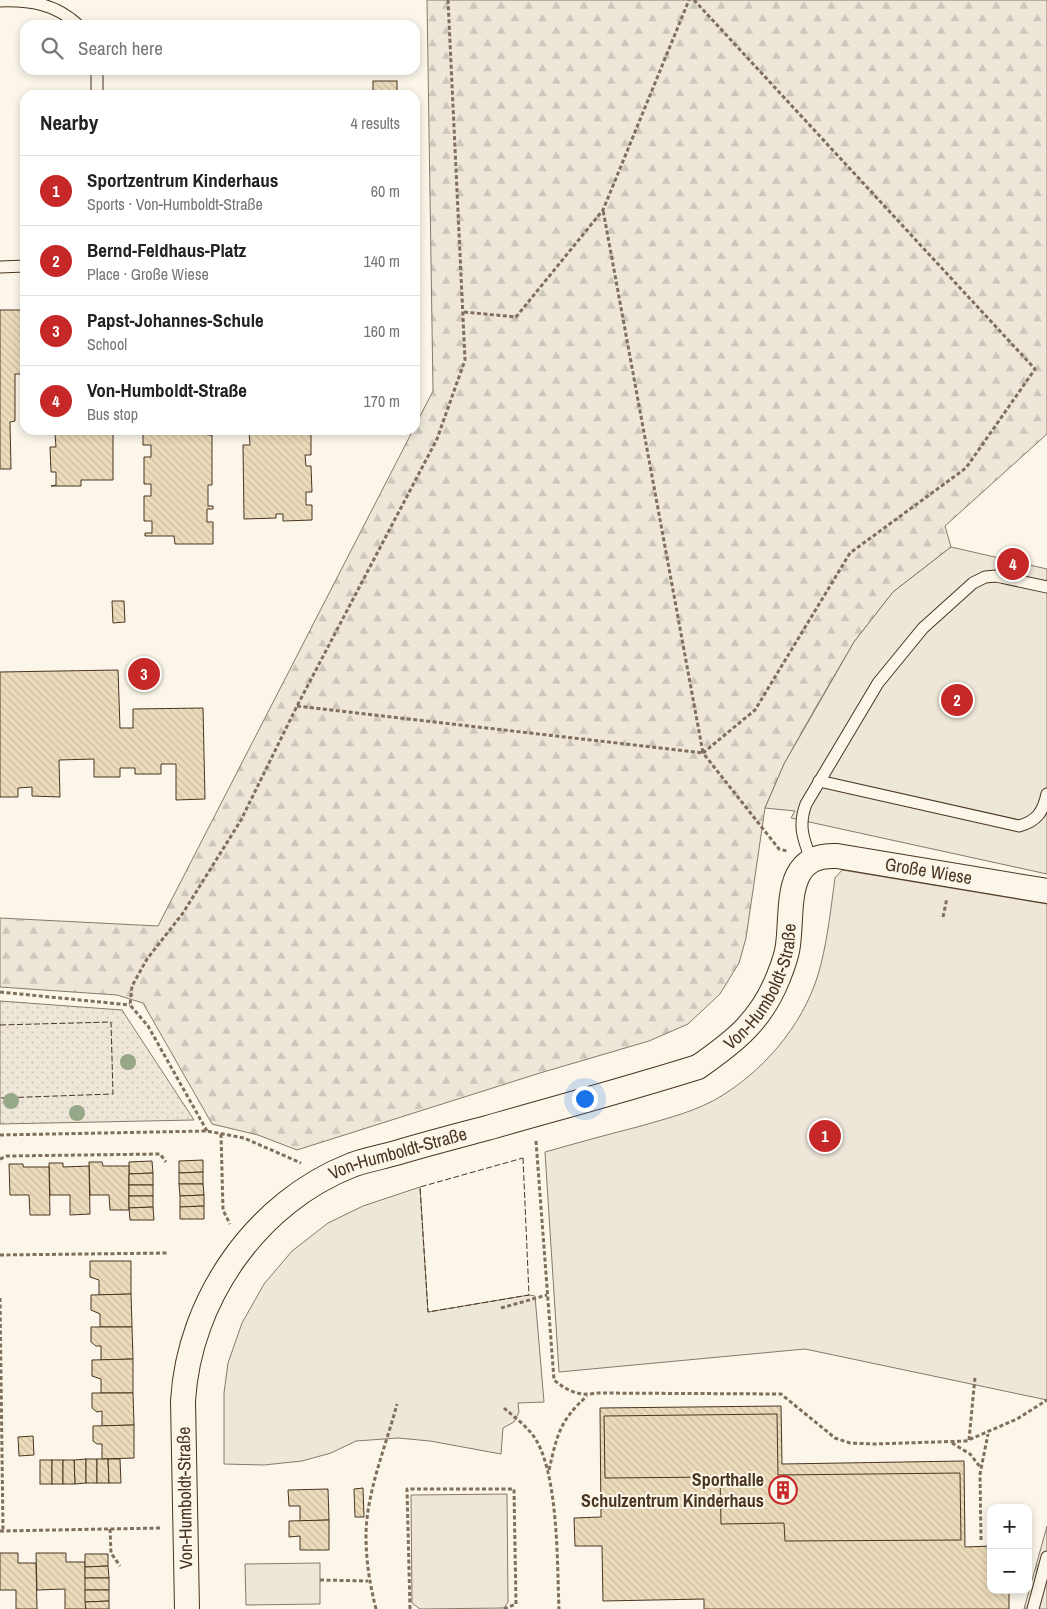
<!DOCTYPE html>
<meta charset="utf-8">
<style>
body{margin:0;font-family:"Archivo Narrow",sans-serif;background:#f2f2f2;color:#222}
.controls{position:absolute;right:15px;bottom:15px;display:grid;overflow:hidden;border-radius:10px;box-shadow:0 2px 8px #0003}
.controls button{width:45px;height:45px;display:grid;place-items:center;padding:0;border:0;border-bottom:1px solid #e0e0e0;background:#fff;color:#222;font:25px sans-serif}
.you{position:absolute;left:584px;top:1098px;width:18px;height:18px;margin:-12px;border:4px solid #fff;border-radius:50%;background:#1a73e8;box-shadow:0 0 0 8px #1a73e833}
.badge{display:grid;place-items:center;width:32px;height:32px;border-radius:50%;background:#c62828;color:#fff;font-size:16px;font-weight:700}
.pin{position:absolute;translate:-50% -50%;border:2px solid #fff;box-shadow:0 1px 5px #0006}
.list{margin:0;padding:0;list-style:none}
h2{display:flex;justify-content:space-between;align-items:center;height:65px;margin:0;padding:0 20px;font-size:21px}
h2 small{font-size:16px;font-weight:400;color:#767676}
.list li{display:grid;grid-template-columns:32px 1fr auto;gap:15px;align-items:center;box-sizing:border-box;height:70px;padding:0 20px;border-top:1px solid #e0e0e0}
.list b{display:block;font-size:19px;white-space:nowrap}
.list p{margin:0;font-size:16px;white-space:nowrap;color:#767676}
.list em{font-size:16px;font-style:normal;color:#767676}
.icon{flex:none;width:28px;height:28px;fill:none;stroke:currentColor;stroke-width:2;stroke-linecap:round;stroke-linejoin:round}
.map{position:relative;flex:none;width:1047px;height:1609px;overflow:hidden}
.search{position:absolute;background:#fff;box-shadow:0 2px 8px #0003;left:20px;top:20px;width:400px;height:55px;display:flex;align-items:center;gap:12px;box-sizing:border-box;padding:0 18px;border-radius:15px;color:#767676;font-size:19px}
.panel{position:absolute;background:#fff;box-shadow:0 2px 8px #0003;left:20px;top:90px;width:400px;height:345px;border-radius:15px}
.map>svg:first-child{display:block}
.grass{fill:#ede6d9;stroke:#887966}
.forest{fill:url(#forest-firs);stroke:#887966}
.park{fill:url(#park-dots);stroke:#887966}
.parking{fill:#ede7d9;stroke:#887966}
.building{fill:url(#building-back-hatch);stroke:#4a3520}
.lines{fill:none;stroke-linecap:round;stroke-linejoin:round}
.lane-casing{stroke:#4a3520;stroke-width:13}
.street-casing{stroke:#4a3520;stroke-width:26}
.path{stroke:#7f6f5c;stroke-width:3;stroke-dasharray:4 2.5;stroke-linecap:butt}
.lane{stroke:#fbf6e9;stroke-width:11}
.street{stroke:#fbf6e9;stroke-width:24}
.fence{stroke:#4a3520;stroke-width:1;stroke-dasharray:6 2.5;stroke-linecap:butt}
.tree{fill:#96a887}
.labels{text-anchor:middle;stroke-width:4;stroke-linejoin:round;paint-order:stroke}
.street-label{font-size:18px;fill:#4a3520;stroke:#fbf6e9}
.poi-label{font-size:18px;font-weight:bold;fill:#4a3520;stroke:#fbf6e9;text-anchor:end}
</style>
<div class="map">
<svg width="1047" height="1609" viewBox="0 0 1047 1609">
<defs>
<pattern id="forest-firs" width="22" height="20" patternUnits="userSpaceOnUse" patternTransform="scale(1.25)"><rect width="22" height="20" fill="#ede6d9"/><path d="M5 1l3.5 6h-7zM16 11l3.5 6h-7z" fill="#cdc6ba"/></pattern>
<pattern id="park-dots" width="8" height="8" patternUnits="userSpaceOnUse" patternTransform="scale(1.25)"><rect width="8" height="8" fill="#ede6d9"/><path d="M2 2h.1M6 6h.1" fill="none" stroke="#cdc6ba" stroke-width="1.8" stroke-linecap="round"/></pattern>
<pattern id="building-back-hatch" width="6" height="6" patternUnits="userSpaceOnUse" patternTransform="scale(1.25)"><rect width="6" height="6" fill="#ecdcbc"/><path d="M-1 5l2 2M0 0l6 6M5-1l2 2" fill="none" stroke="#ccbda1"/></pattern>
</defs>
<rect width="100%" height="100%" fill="#fbf6e9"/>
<g class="grass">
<path d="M842,870L1047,904V1400L805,1349L559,1372L545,1152C577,1143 609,1134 641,1126C668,1118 698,1111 723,1095C769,1066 808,1018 821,964C828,936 831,907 835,878Z"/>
<polygon points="507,1494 508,1602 504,1608 420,1609 412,1603 411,1495"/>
</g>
<g class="forest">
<polygon points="427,0 1047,0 1047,434 945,526 951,547 893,592 854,642 816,707 784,764 765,808 746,938 739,963 720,994 688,1024 649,1041 540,1073 297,1150 258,1135 212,1124 143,1003 117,995 0,987 0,918 158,926 413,430 415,430 415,426 433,391"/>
<polygon points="1047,1526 1047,1609 1024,1609"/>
</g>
<polygon class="park" points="0,1001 122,1010 194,1120 0,1124"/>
<g class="parking">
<polygon points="951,547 1047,569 1047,874 791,818 795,811 765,808 784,764 854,642 893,592"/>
<polygon points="420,1187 428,1312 529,1295 535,1296 544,1402 518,1403 519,1412 514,1422 503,1428 501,1454 430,1441 398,1438 356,1441 331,1453 302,1461 264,1465 224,1464 224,1393 228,1363 242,1323 264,1284 292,1251 328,1223 363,1206"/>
<polygon points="320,1563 320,1604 246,1605 245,1564"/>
</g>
<g class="building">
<rect x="373" y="81" width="24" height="14"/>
<polygon points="0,310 25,310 25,374 15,374 15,421 10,422 11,469 0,469"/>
<polygon points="50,430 113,430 113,480 81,480 81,486 51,486 56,485 56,472 51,472 50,447 56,447 55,434 50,434"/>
<polygon points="143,430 207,430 207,435 212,435 212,485 208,485 208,506 213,506 213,509 207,509 207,522 213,522 213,544 175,544 174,536 145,536 145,533 152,533 152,521 144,521 144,496 151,496 151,484 144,484 144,457 151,457 151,445 143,445"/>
<polygon points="243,430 311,430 311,455 305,455 306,466 311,466 312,492 306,492 306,505 312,505 312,520 283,521 283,514 276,514 276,518 244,519 243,445 250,445 249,432 243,433"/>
<polygon points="112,601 124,601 125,622 113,623"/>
<polygon points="118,670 120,728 133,728 133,709 203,708 205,799 176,800 176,764 161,764 161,774 135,774 135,768 120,768 120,777 94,777 94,759 59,760 60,797 32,796 32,787 18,788 18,797 0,797 0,672"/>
<polygon points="203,1160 203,1172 179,1173 179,1161"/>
<polygon points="152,1161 153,1173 129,1174 129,1162"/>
<polygon points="89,1162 102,1162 103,1166 129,1166 129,1210 110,1210 109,1195 90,1195"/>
<polygon points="49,1163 63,1163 63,1167 89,1166 90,1214 70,1215 70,1195 50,1195"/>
<polygon points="9,1164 23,1164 23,1167 49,1167 50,1215 30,1215 29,1195 10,1195"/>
<polygon points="203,1172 203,1184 179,1184 179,1173"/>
<polygon points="153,1173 153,1185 129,1185 129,1174"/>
<polygon points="179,1184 203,1184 204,1195 180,1196"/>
<rect x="129" y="1185" width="24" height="11"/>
<polygon points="204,1195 204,1206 180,1207 180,1196"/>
<polygon points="129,1196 153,1196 153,1207 129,1208"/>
<polygon points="204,1206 204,1219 180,1219 180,1207"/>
<polygon points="153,1207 154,1220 130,1220 129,1208"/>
<polygon points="90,1261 131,1261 131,1294 99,1295 99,1280 90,1277"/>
<polygon points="131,1294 132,1327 100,1327 100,1314 91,1310 91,1295"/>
<polygon points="91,1327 132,1327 133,1359 101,1360 101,1346 96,1346 91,1342"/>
<polygon points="133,1359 133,1393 101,1393 101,1379 92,1376 92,1360"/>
<polygon points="92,1393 133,1393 134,1425 102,1426 102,1411 97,1412 92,1408"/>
<polygon points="781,1406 782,1464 964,1461 965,1547 991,1546 991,1590 1009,1590 1009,1609 704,1609 704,1599 603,1601 602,1546 575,1546 574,1518 601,1517 600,1408"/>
<polygon points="777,1414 778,1475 960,1473 961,1540 785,1541 784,1523 721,1524 720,1477 605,1478 604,1416"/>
<polygon points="134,1425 134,1458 102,1459 102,1444 97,1444 93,1441 93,1426"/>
<polygon points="33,1436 34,1455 19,1456 18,1437"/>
<polygon points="86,1459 86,1483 75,1484 74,1460"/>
<rect x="86" y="1459" width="11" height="24"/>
<polygon points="97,1459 108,1459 109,1483 97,1483"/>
<polygon points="108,1459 120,1459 121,1483 109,1483"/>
<rect x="40" y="1460" width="12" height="24"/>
<rect x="52" y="1460" width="11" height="24"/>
<polygon points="63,1460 74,1460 75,1484 63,1484"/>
<polygon points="363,1488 364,1517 355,1517 354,1489"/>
<polygon points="328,1489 329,1520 300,1521 300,1506 289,1506 288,1490"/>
<polygon points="329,1520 329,1550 300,1550 300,1536 289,1537 289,1521"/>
<polygon points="0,1553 18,1553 18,1563 36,1563 37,1609 16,1609 16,1590 0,1590"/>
<polygon points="36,1553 66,1553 66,1562 85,1562 86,1609 65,1609 65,1589 37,1590"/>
<polygon points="85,1554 108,1554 108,1566 85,1567"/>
<polygon points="108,1566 109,1578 85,1578 85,1567"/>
<rect x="85" y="1578" width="24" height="12"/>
<polygon points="85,1590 109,1590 109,1601 85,1602"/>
<polygon points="109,1601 109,1609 86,1609 85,1602"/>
</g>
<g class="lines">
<defs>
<g id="lane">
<path d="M0,1C30,0 56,4 78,25"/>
<polyline points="97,70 97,95"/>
<polyline points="0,267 25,266"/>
<path d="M819,781L1019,826C1037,821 1043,812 1047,794"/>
<path d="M811,859C803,839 798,825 806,804L878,683L923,628L973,583L985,577L996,576L1047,587"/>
<polyline points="1033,1609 1047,1557"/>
</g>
<g id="street">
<path id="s1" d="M187,1609L183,1401C189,1299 257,1202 352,1165C366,1160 382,1157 396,1153C426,1144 457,1136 487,1128C557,1108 628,1089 698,1067C734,1042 761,1021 778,978C782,968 787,956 788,945C793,908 783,853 837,856L1047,891"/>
</g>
</defs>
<use href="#lane" class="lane-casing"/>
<use href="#street" class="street-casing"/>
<g class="path">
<polyline points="694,0 1035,369 966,468 850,553 755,710 703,753 779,849 787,851"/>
<polyline points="464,312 516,317 603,210 689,0"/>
<polyline points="297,706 703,753 603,210"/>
<polyline points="943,917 947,898"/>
<polyline points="0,992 130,1005"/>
<polyline points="207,1131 148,1026 130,1005 132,986 147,959 183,913 241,820 297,706 437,439 465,360 448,0"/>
<polyline points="221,1134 223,1210 230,1224"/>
<polyline points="0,1135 207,1131 244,1138 301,1163"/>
<path d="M536,1141L554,1380C566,1390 579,1397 595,1393L781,1394L835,1438L850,1443L874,1444L966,1441L1017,1419L1047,1400"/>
<polyline points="0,1159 7,1156 160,1154 166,1162"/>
<polyline points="0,1255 168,1253"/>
<polyline points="0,1298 3,1531"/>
<polyline points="501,1308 547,1295"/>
<path d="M504,1408C513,1416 524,1424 532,1434C559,1468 557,1565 559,1609"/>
<polyline points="969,1440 975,1377"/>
<polyline points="952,1443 970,1454 981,1468"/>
<path d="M549,1470C557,1436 559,1421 587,1396"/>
<polyline points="110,1529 111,1553 120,1566"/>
<polyline points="0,1531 162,1528"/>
<polyline points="981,1540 980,1474 988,1434"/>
<polyline points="320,1580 368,1581"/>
<path d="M376,1609C370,1585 366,1562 366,1536C366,1493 386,1446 397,1404"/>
<polyline points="410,1609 407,1489 514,1489 516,1604 504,1609"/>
</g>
<use href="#lane" class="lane"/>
<use href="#street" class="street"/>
<g class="fence">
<polyline points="0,1025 111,1022 113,1094 0,1098"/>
<polygon points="523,1158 529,1295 428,1312 420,1187"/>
</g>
</g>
<g class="tree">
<circle cx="128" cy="1062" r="8"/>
<circle cx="11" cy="1101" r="8"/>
<circle cx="77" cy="1113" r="8"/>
</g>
<defs>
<symbol id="building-ring" viewBox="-11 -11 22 22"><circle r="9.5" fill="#fbf6e9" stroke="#c62828" stroke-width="1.5"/><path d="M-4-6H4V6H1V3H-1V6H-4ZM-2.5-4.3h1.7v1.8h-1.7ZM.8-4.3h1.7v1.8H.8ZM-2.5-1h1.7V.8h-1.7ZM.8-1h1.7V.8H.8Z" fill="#c62828"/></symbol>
</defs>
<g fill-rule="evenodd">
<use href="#building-ring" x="767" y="1474" width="32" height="32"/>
</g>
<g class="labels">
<g class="street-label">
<text dy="6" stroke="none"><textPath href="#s1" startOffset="1240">Große Wiese</textPath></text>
<text dy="6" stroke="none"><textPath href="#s1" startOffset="980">Von-Humboldt-Straße</textPath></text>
<text dy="6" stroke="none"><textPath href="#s1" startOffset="561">Von-Humboldt-Straße</textPath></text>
<text transform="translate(185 1498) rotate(-91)" y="6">Von-Humboldt-Straße</text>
</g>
<g class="poi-label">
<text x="764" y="1486">Sporthalle<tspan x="764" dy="21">Schulzentrum Kinderhaus</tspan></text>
</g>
</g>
</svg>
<div class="controls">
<button>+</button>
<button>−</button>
</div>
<div class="you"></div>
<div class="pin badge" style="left:825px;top:1136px">1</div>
<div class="pin badge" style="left:957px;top:700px">2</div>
<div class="pin badge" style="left:144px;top:674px">3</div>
<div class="pin badge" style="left:1013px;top:564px">4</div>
<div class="search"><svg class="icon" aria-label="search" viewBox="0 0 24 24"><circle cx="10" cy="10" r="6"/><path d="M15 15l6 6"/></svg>Search here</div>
<section class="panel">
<h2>Nearby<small>4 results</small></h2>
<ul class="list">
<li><span class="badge">1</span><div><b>Sportzentrum Kinderhaus</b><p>Sports · Von-Humboldt-Straße</p></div><em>60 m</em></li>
<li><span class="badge">2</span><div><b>Bernd-Feldhaus-Platz</b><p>Place · Große Wiese</p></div><em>140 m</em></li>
<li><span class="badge">3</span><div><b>Papst-Johannes-Schule</b><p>School</p></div><em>160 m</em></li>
<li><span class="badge">4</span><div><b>Von-Humboldt-Straße</b><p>Bus stop</p></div><em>170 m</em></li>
</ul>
</section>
</div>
